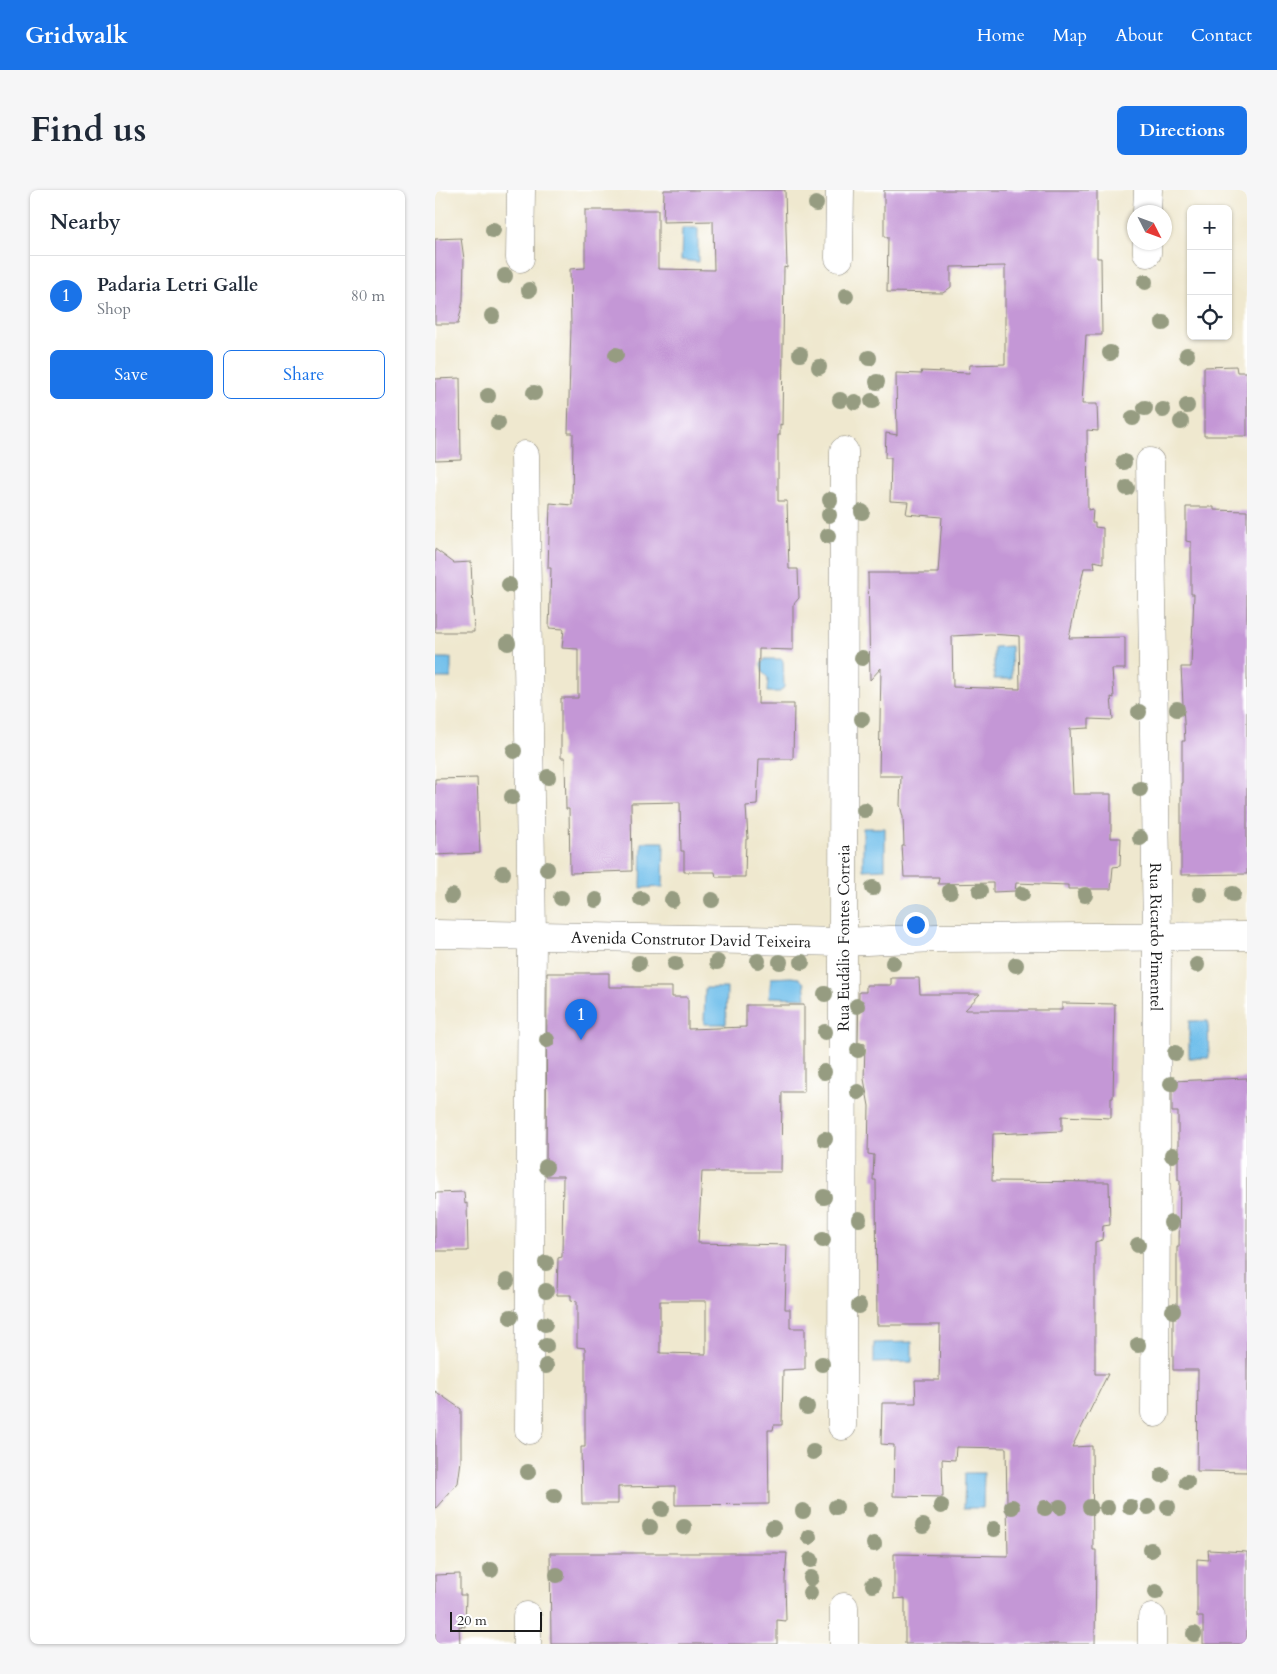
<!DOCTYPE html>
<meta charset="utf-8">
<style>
body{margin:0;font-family:Cardo,serif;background:#f6f6f7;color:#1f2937}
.controls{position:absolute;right:15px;top:15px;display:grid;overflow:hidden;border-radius:8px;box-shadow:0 1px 4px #0004}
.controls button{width:45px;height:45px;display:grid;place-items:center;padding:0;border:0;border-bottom:1px solid #e0e1e3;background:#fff;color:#1f2937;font:25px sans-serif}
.compass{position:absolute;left:692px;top:15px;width:45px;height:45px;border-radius:50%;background:#fff;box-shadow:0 1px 4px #0004;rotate:132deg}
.scale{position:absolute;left:15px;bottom:12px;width:92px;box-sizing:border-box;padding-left:5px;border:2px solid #1c1c1c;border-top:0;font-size:14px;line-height:18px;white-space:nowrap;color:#1c1c1c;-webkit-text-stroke:4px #fff;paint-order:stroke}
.you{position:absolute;left:480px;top:734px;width:18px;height:18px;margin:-12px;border:4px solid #fff;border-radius:50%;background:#1a73e8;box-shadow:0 0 0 8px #1a73e833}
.badge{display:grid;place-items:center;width:32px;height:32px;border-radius:50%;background:#1a73e8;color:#fff;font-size:16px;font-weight:700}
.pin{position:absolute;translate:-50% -41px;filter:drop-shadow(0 1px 2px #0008)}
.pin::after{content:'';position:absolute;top:26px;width:18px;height:15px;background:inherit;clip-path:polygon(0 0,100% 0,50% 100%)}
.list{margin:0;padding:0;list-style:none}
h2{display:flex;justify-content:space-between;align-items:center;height:65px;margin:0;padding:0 20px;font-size:21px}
h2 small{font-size:16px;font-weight:400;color:#747a83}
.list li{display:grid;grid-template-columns:32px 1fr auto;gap:15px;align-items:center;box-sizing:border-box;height:80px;padding:0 20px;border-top:1px solid #e0e1e3}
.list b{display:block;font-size:19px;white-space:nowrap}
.list p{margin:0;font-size:16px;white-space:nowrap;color:#747a83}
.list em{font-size:16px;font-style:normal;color:#747a83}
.actions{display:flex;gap:10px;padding:15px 20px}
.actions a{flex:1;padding:11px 0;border:1px solid #1a73e8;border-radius:8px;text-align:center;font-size:18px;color:#1a73e8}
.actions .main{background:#1a73e8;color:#fff}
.icon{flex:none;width:28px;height:28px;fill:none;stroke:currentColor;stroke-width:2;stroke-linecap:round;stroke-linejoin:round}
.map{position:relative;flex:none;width:812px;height:1454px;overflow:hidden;border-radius:8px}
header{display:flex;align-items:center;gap:30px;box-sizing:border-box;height:70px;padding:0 25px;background:#1a73e8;color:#fff}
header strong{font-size:24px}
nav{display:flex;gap:28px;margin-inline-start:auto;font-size:18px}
.intro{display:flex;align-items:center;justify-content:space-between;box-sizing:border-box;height:120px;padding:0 30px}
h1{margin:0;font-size:35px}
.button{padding:12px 22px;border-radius:8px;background:#1a73e8;color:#fff;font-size:18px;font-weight:700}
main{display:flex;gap:30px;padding:0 30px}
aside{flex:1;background:#fff;border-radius:8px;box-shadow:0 1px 4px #0004}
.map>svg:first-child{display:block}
.water{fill:#71bfeb;stroke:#466e84}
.building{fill:#c497d6;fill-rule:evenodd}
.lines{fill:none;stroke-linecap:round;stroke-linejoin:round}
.minor-casing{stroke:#868276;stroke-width:29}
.minor{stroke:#fff;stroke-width:28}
.tree{fill:#969c81}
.labels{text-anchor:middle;stroke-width:4;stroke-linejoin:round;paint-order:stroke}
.street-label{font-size:16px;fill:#1c1c1c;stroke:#fff}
</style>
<header>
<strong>Gridwalk</strong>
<nav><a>Home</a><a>Map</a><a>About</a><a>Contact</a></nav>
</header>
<div class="intro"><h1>Find us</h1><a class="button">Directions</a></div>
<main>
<aside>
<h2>Nearby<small></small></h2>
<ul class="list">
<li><span class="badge">1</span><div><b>Padaria Letri Galle</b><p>Shop</p></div><em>80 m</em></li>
</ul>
<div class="actions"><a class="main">Save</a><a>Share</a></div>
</aside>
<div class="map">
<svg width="812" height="1454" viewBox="0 0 812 1454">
<rect width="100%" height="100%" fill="#fff"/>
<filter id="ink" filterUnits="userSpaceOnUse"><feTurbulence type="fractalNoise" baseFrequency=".02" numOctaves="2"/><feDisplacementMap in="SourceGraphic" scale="10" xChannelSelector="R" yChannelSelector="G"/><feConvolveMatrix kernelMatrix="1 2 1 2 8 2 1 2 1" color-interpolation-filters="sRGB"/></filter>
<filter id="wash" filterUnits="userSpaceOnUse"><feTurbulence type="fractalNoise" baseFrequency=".0096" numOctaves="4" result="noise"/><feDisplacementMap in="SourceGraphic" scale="20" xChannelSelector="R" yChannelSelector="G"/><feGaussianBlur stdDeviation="1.12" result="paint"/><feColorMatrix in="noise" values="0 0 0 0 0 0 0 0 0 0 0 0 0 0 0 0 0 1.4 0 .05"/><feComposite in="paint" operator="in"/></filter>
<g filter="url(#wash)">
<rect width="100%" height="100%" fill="#efe8cf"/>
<g class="water">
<polygon points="247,38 263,38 263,72 246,70"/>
<polygon points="576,456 577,489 559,489 559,457"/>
<rect x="0" y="468" width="16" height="20"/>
<polygon points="330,469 346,469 348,471 349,497 345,502 332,502 333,488 328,483 326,474"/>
<polygon points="428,638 450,638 450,679 428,680"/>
<polygon points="207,652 229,652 228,697 206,698"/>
<polygon points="356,787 364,788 369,793 371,808 334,807 336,788"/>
<polygon points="270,798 292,798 291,834 269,834"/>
<polygon points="754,831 773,831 774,868 754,868"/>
<polygon points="477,1152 477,1172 439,1173 439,1153"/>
<polygon points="530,1283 549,1283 548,1318 529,1318"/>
</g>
<g id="blocks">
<g class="building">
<polygon points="229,0 350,0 352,78 349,77 347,235 345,234 345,245 343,245 343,311 352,311 354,379 363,379 364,408 358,415 358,460 324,459 323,514 359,514 358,569 324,569 322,615 311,616 313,649 311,649 310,687 281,687 280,682 249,682 249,661 246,661 245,612 196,613 197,681 135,683 134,619 131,619 130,568 126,568 126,508 143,508 143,459 127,458 129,439 114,438 116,378 113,378 115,313 137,315 138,243 133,243 136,137 135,79 150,78 150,20 223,20 223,79 279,80 278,31 228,32"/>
<path d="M449,0H662V68H666L667,145H651L647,214H662L663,241L652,240L653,320L658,319L657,333H660V337L668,338V373L659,371L660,378H649L634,448L690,447V479H677L679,508L676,507L678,530L654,529V538L635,539L638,604H676V648H686L685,676L678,677L676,699H633V695L581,693L580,701L558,702V693L503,694L504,687H469L467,656H469L468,627L465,615L466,586H444L446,478L435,490L433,383H503L507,327L471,324L473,312L455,311L456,268H450L451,243L462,245L461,183L487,184L486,181L534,183L535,175L570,174V76L516,77V97L508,103L452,102L453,47H449ZM555,444L584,446L585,499L518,497L517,446Z"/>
<polygon points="26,48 29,69 28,111 23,134 0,134 0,49"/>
<polygon points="801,176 802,182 812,182 812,246 769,246 769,177"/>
<polygon points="25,188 26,269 0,270 0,189"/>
<polygon points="751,317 779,317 779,320 812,321 812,684 746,685 746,593 747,593 747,551 750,551 746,477 756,477 759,404 756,404 756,352 751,351"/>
<polygon points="0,359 19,373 36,372 39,442 0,442"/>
<polygon points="42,588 45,663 0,665 0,589"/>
<path d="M112,783H174V797H237V807H253V839L311,837V815H369V902H347L346,982H267L263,1053L352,1055L350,1119H355V1138H370V1179L348,1180L347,1235H339L338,1240H333L334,1314L240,1315V1296L183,1297V1314H147L146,1257H150V1158L142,1157V1111L136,1110V1105H122L123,1068L127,1067L128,986H111ZM225,1111H271V1164L225,1163Z"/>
<polygon points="456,788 484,788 485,804 545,804 530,820 627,820 627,813 680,814 678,908 676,908 676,928 627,926 627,941 558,944 557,991 674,992 675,1035 668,1036 667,1050 660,1052 660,1184 673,1184 637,1257 657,1256 658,1360 661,1360 660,1454 470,1454 470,1408 459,1409 459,1364 573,1366 571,1258 521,1257 520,1270 507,1269 508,1307 458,1306 459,1255 446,1254 447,1213 481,1213 480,1190 504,1190 505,1135 442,1135 441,990 438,990 439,965 433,964 434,916 429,889 430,854 423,853 424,802 431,802 431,795 456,795"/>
<polygon points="812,888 812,1282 762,1281 763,1180 738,1180 738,1119 742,1119 742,1057 744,1057 745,990 743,990 743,922 737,922 737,891"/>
<polygon points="29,1002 30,1014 32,1013 33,1061 0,1061 0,1003"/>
<polygon points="0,1201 26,1219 26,1271 23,1293 0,1319"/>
<polygon points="773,1360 812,1362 812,1454 768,1454 768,1427 762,1427 762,1369 774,1370"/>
<polygon points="115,1363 352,1363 350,1390 351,1431 342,1430 342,1454 116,1454"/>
<polygon points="25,1384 25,1405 31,1405 30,1437 24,1436 25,1454 0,1454 0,1385"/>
</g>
</g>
</g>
<g filter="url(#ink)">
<use href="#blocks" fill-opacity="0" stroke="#868276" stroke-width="1"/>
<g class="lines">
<defs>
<g id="minor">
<polyline points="712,22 713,0"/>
<polyline points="712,63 712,52"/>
<polyline points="85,68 86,0"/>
<polyline points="404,68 405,0"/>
<polyline points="90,265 97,745 94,1240"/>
<path id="s1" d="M715,272L722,745L720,1223"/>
<path id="s2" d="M0,744L408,752L501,748L812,746"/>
<path id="s3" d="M407,1236L409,261"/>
<polyline points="409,1417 409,1454"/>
<polyline points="717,1428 717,1454"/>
<polyline points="92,1454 92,1426"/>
</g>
</defs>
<use href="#minor" class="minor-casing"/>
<use href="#minor" class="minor"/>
</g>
<g class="tree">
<circle cx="381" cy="14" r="8"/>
<circle cx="58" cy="40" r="8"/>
<circle cx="70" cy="86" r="8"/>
<circle cx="710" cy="92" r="8"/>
<circle cx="94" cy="100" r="8"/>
<circle cx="411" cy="106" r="8"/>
<circle cx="57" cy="126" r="8"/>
<circle cx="728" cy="133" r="8"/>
<circle cx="675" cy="163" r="8"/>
<circle cx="365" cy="164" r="8"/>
<circle cx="181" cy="165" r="8"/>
<circle cx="752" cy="165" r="8"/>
<circle cx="434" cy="168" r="8"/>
<circle cx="384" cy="177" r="8"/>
<circle cx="442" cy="192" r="8"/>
<circle cx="99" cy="203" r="8"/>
<circle cx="53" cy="206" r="8"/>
<circle cx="405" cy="210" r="8"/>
<circle cx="437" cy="211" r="8"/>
<circle cx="420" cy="212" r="8"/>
<circle cx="752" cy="216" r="8"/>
<circle cx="710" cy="218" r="8"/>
<circle cx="728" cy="220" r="8"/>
<circle cx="698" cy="228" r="8"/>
<circle cx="746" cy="232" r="8"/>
<circle cx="63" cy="233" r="8"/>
<circle cx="689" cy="272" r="8"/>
<circle cx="692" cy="298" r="8"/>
<circle cx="395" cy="310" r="8"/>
<circle cx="427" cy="322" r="8"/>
<circle cx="394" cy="325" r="8"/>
<circle cx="393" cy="346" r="8"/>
<circle cx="74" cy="395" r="8"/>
<circle cx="73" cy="453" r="8"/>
<circle cx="427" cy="468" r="8"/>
<circle cx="742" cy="519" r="8"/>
<circle cx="704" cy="522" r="8"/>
<circle cx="427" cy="529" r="8"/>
<circle cx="79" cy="561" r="8"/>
<circle cx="113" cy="587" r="8"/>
<circle cx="705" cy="599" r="8"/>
<circle cx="77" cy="607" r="8"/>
<circle cx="429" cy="620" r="8"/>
<circle cx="705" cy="648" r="8"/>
<circle cx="112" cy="679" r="8"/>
<circle cx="68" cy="683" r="8"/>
<circle cx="438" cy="698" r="8"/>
<circle cx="515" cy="701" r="8"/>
<circle cx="545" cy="701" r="8"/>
<circle cx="587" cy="704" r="8"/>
<circle cx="765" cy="704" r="8"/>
<circle cx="798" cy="704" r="8"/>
<circle cx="650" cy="705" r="8"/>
<circle cx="17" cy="706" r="8"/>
<circle cx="126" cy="708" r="8"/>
<circle cx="206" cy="709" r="8"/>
<circle cx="161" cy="710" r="8"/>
<circle cx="237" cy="710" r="8"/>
<circle cx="277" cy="710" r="8"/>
<circle cx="323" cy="771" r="8"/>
<circle cx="282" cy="772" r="8"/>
<circle cx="345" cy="772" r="8"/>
<circle cx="367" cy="772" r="8"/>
<circle cx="204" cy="773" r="8"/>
<circle cx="458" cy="773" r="8"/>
<circle cx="240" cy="774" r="8"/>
<circle cx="581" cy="775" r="8"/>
<circle cx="762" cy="775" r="8"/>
<circle cx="390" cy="804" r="8"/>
<circle cx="422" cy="816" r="8"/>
<circle cx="390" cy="842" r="8"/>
<circle cx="112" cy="850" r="8"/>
<circle cx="423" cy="860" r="8"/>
<circle cx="740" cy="863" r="8"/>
<circle cx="389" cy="882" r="8"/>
<circle cx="736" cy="894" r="8"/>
<circle cx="423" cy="902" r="8"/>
<circle cx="390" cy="949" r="8"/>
<circle cx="737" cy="965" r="8"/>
<circle cx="111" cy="977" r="8"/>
<circle cx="389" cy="1007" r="8"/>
<circle cx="424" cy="1029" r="8"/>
<circle cx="736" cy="1033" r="8"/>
<circle cx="388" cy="1050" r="8"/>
<circle cx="703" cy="1055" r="8"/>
<circle cx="111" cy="1073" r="8"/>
<circle cx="72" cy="1091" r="8"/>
<circle cx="111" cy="1101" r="8"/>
<circle cx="424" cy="1116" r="8"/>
<circle cx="738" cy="1121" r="8"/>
<circle cx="76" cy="1127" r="8"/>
<circle cx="110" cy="1134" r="8"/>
<circle cx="703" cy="1155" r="8"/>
<circle cx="111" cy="1156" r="8"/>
<circle cx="387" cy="1174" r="8"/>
<circle cx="111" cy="1176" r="8"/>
<circle cx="372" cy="1217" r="8"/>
<circle cx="378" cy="1262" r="8"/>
<circle cx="93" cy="1282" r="8"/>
<circle cx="727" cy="1285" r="8"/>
<circle cx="752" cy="1292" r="8"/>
<circle cx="119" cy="1306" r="8"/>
<circle cx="506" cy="1316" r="8"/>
<circle cx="401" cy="1317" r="8"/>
<circle cx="577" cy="1317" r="8"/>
<circle cx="625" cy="1317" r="8"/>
<circle cx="655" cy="1317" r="8"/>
<circle cx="695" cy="1317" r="8"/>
<circle cx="713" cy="1317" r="8"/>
<circle cx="733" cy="1317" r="8"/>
<circle cx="610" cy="1318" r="8"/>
<circle cx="672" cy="1318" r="8"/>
<circle cx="227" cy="1319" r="8"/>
<circle cx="435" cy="1319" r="8"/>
<circle cx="368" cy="1321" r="8"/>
<circle cx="488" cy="1336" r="8"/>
<circle cx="215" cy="1337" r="8"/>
<circle cx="249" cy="1337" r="8"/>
<circle cx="338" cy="1338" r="8"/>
<circle cx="559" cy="1339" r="8"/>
<circle cx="374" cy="1347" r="8"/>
<circle cx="439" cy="1354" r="8"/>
<circle cx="716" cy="1360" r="8"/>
<circle cx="376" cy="1370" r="8"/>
<circle cx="56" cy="1380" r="8"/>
<circle cx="122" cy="1385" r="8"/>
<circle cx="376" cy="1388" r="8"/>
<circle cx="438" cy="1395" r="8"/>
<circle cx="721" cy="1402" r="8"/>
<circle cx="375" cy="1403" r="8"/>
<circle cx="759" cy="1444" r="8"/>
</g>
</g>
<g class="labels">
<g class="street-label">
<text dy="6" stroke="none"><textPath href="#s2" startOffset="256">Avenida Construtor David Teixeira</textPath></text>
<text dy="6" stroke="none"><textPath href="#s1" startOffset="475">Rua Ricardo Pimentel</textPath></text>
<text dy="6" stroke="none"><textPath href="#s3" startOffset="488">Rua Eudálio Fontes Correia</textPath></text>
</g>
</g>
</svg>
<div class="controls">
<button>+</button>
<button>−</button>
<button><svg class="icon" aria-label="locate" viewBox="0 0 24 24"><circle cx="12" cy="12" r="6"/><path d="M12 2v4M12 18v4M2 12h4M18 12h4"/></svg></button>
</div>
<svg class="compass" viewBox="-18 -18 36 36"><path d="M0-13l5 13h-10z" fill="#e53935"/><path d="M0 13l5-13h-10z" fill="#747a83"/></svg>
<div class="scale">20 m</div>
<div class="you"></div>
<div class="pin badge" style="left:146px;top:850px">1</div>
</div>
</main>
